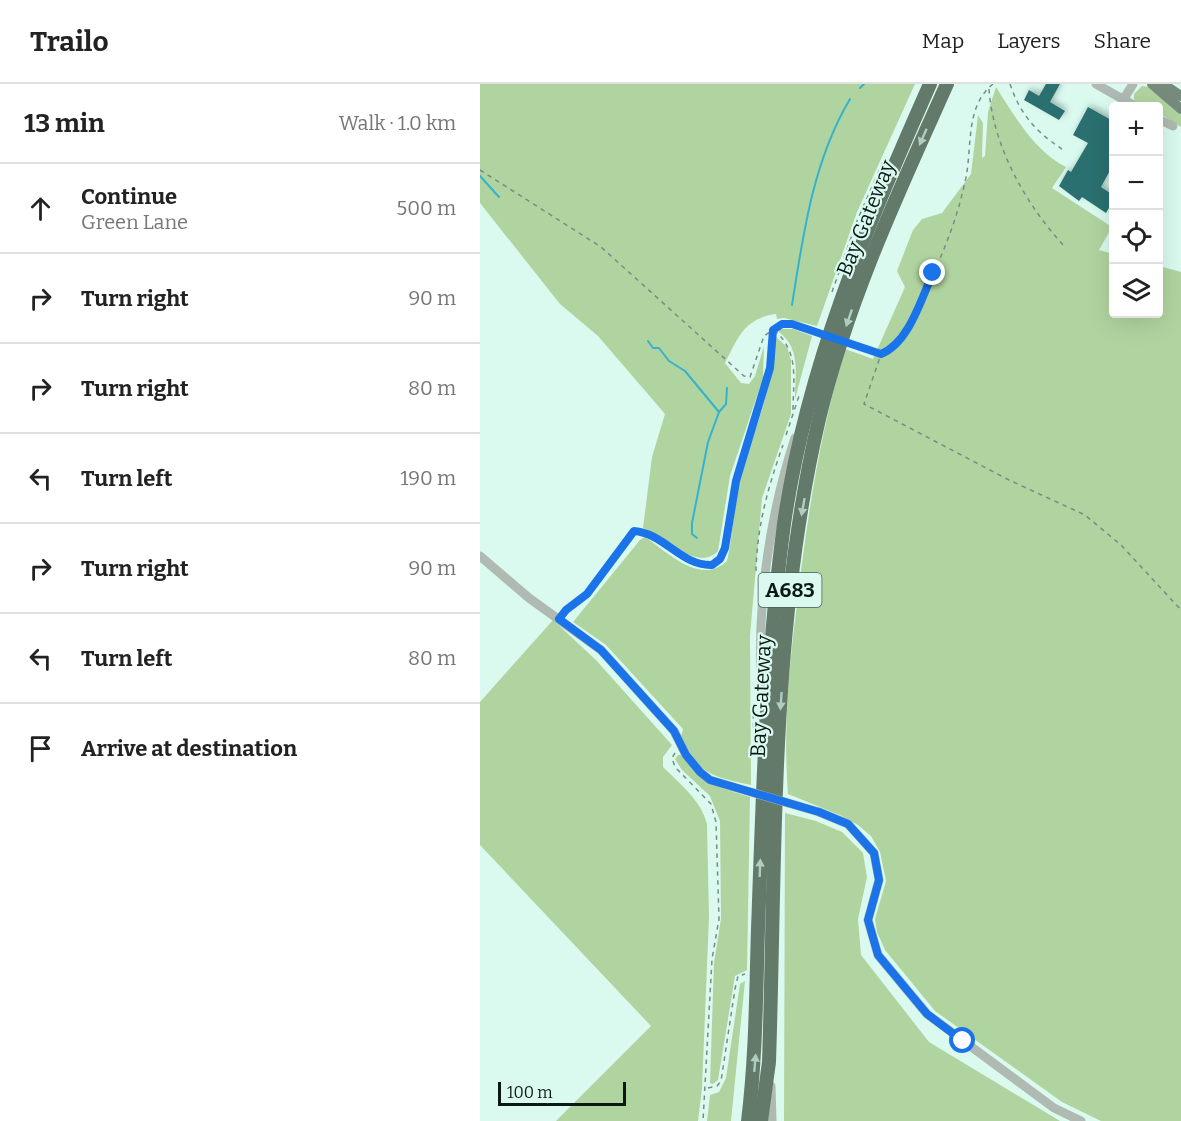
<!DOCTYPE html>
<meta charset="utf-8">
<style>
body{margin:0;font-family:Bitter,serif;background:#f2f2f2;color:#222}
.controls{position:absolute;right:18px;top:18px;display:grid;overflow:hidden;border-radius:6px;box-shadow:0 6px 24px #0002}
.controls button{width:54px;height:54px;display:grid;place-items:center;padding:0;border:0;border-bottom:2px solid #e0e0e0;background:#fff;color:#222;font:30px sans-serif}
.scale{position:absolute;left:18px;bottom:15px;width:128px;box-sizing:border-box;padding-left:6px;border:3px solid #0c1815;border-top:0;font-size:16px;line-height:21px;white-space:nowrap;color:#0c1815;-webkit-text-stroke:4px #dafaf0;paint-order:stroke}
.stop{position:absolute;width:18px;height:18px;margin:-14px;border:4px solid #1a73e8;border-radius:50%;background:#fff}
.stop.end{background:#1a73e8;border-color:#fff;box-shadow:0 2px 6px #0008}
.list{margin:0;padding:0;list-style:none}
h2{display:flex;justify-content:space-between;align-items:center;height:78px;margin:0;padding:0 24px;font-size:26px}
h2 small{font-size:20px;font-weight:400;color:#767676}
.list li{display:grid;grid-template-columns:39px 1fr auto;gap:18px;align-items:center;box-sizing:border-box;height:90px;padding:0 24px;border-top:2px solid #e0e0e0}
.list b{display:block;font-size:22px;white-space:nowrap}
.list p{margin:0;font-size:20px;white-space:nowrap;color:#767676}
.list em{font-size:20px;font-style:normal;color:#767676}
.icon{flex:none;width:33px;height:33px;fill:none;stroke:currentColor;stroke-width:2;stroke-linecap:round;stroke-linejoin:round}
.map{position:relative;flex:none;width:701px;height:1037px;overflow:hidden}
header{display:flex;align-items:center;gap:36px;box-sizing:border-box;height:84px;padding:0 30px;background:#fff;border-bottom:2px solid #e0e0e0}
header strong{font-size:28px}
nav{display:flex;gap:33px;margin-inline-start:auto;font-size:21px}
main{display:flex}
aside{flex:1;background:#fff}
.map>svg:first-child{display:block}
.green{fill:#b0d49f}
.lines{fill:none;stroke-linecap:round;stroke-linejoin:round}
.stream{stroke:#35b2cd;stroke-width:2}
.building{fill:#2c6f6f;filter:url(#shadow)}
.path{stroke:#768c86;stroke-width:1.5;stroke-dasharray:4.5 4.5;stroke-linecap:butt}
.minor{stroke:#afbab2;stroke-width:9}
.major{stroke:#778b7d;stroke-width:10}
.highway{stroke:#637a6a;stroke-width:14}
.path-bridge{stroke:#768c86;stroke-width:1.5;stroke-dasharray:4.5 4.5;stroke-linecap:butt}
.minor-bridge{stroke:#afbab2;stroke-width:9}
.oneway{fill:#b0cdc1}
.route{stroke:#1a73e8;stroke-width:8}
.labels{text-anchor:middle;stroke-width:4.5;stroke-linejoin:round;paint-order:stroke}
.shield{fill:#dafaf0;stroke:#4a5c57;stroke-width:1.5}
.shield-label{font-size:20px;font-weight:bold;fill:#0c1815}
.street-label{font-size:21px;fill:#0c1815;stroke:#dafaf0}
</style>
<header>
<strong>Trailo</strong>
<nav><a>Map</a><a>Layers</a><a>Share</a></nav>
</header>
<main>
<aside>
<h2>13 min<small>Walk · 1.0 km</small></h2>
<ul class="list">
<li><svg class="icon" aria-label="ahead" viewBox="0 0 24 24"><path d="M12 20V5M6 11l6-6 6 6"/></svg><div><b>Continue</b><p>Green Lane</p></div><em>500 m</em></li>
<li><svg class="icon" aria-label="right" viewBox="0 0 24 24"><path d="M7 20v-9h11M14 6l5 5-5 5"/></svg><div><b>Turn right</b></div><em>90 m</em></li>
<li><svg class="icon" aria-label="right" viewBox="0 0 24 24"><path d="M7 20v-9h11M14 6l5 5-5 5"/></svg><div><b>Turn right</b></div><em>80 m</em></li>
<li><svg class="icon" aria-label="left" viewBox="0 0 24 24"><path d="M17 20v-9H6M10 6l-5 5 5 5"/></svg><div><b>Turn left</b></div><em>190 m</em></li>
<li><svg class="icon" aria-label="right" viewBox="0 0 24 24"><path d="M7 20v-9h11M14 6l5 5-5 5"/></svg><div><b>Turn right</b></div><em>90 m</em></li>
<li><svg class="icon" aria-label="left" viewBox="0 0 24 24"><path d="M17 20v-9H6M10 6l-5 5 5 5"/></svg><div><b>Turn left</b></div><em>80 m</em></li>
<li><svg class="icon" aria-label="arrive" viewBox="0 0 24 24"><path d="M6 21V4h12l-3 4 3 4H6"/></svg><div><b>Arrive at destination</b></div></li>
</ul>
</aside>
<div class="map">
<svg width="701" height="1037" viewBox="0 0 701 1037">
<defs>
<filter id="shadow"><feDropShadow dx="2.5" dy="-2.5" stdDeviation="3" flood-color="#0004"/></filter>
</defs>
<rect width="100%" height="100%" fill="#dafaf0"/>
<g class="green">
<path d="M0,0H435L377,128L337,242L304,234L297,235L296,230C265,234 258,253 245,279L261,299L269,300L275,292L284,262L283,294L250,392L238,467C217,489 185,452 163,444L172,373L185,330L118,252L80,220L0,119Z"/>
<polygon points="662,2 669,3 701,31 701,43 679,29 678,22 664,22 654,16 654,10"/>
<path d="M516,3C534,31 554,67 586,83L572,104L632,143L619,166L633,170L634,230H678L679,182L701,188V1037H621L582,1018L455,927L405,866L397,848L395,835L406,797L400,768L391,752L378,741L362,732L308,710C303,646 309,584 317,520C327,434 340,348 365,265L393,275L425,203L417,187L433,146L442,135L462,129L491,90L498,31L503,39L502,74L505,72L508,28Z"/>
<path d="M300,245H313L332,252L315,315C315,289 321,265 299,248Z"/>
<path d="M295,252L307,263L311,276V330L282,414L270,552L271,701C233,693 217,690 201,652L203,645L126,561L93,538L160,456L165,453C189,469 220,502 247,477C253,453 253,428 258,404C269,353 295,309 293,256Z"/>
<path d="M73,536L116,576L192,661L183,673V683C200,700 221,716 227,740L229,833L222,1004L218,1037H76L171,942L0,761V618Z"/>
<path d="M198,671H202C227,701 233,702 270,713L267,886L255,892L238,996L233,1000L230,999L234,879L241,835L240,737L230,712L202,686L195,675Z"/>
<polygon points="305,729 336,737 362,748 383,769 387,793 378,835 381,871 449,958 580,1037 304,1037"/>
<polygon points="265,897 251,1037 227,1037 230,1011 239,1008 246,994 260,900"/>
</g>
<g class="lines">
<g class="stream">
<polyline points="380,4 384,0"/>
<polyline points="0,92 19,113"/>
<path d="M312,221C323,151 333,77 370,15"/>
<polyline points="168,257 173,264 179,264 189,277 205,287 239,328 228,358 212,439 212,450 217,454"/>
<polyline points="239,328 246,320 247,304"/>
</g>
</g>
<g class="building">
<polygon points="566,0 580,0 570,18 585,27 579,36 544,16 549,6 559,12"/>
<polygon points="608,23 633,37 633,81 621,103 633,111 633,117 626,129 602,113 599,117 579,102 588,86 591,88 608,59 593,51"/>
</g>
<g class="lines">
<g class="path">
<path d="M513,0C484,23 493,65 485,98C473,154 447,205 421,255L413,265L401,270L384,320L529,396L605,431L641,461L701,526"/>
<path d="M530,0C540,30 556,48 582,65"/>
<path d="M509,5C513,63 546,121 585,163"/>
<polyline points="0,86 121,163 264,292 270,293 284,252 302,240 312,241"/>
<polyline points="352,208 377,137 405,73"/>
<path d="M294,246C320,268 313,296 313,328"/>
<polyline points="306,351 319,312"/>
<path d="M276,487C277,442 288,403 303,361"/>
<path d="M83,529L107,510L154,447C184,449 201,482 232,481L240,475L245,464L256,397L290,283L293,246"/>
<polyline points="273,621 274,658"/>
<polyline points="195,669 192,674 195,683 231,720 236,738 239,835 232,875 223,1037"/>
<polyline points="228,1004 237,1002 241,997 255,905 258,892 265,890"/>
</g>
<g class="minor">
<polyline points="616,0 655,22"/>
<polyline points="643,16 653,0"/>
<polyline points="678,35 693,42"/>
<polyline points="0,472 49,514 121,566 194,647 206,671 220,688 230,696 250,702"/>
<path d="M282,619C276,529 287,440 315,354"/>
<polyline points="339,728 368,740 394,769 399,796 388,836 398,871 447,930 574,1024 601,1037"/>
<polyline points="291,1002 292,1037"/>
</g>
<g class="major">
<polyline points="672,0 701,25"/>
<polyline points="683,0 701,12"/>
</g>
<g class="highway">
<path d="M268,1037C276,973 276,909 278,845C283,710 286,574 304,440C327,281 386,145 450,0"/>
<path d="M281,1037L289,978C296,764 290,544 339,335C367,218 418,109 467,0"/>
</g>
<polyline class="path-bridge" points="312,241 401,270"/>
<polyline class="minor-bridge" points="250,702 339,728"/>
</g>
<defs><path id="oneway-solid" d="M-6-.8H1V-3.2L6.5 0L1 3.2V.8H-6Z" transform="scale(1.5)"/></defs>
<g class="oneway">
<use href="#oneway-solid" transform="translate(443 53) rotate(114)"/>
<use href="#oneway-solid" transform="translate(369 234) rotate(109)"/>
<use href="#oneway-solid" transform="translate(323 423) rotate(100)"/>
<use href="#oneway-solid" transform="translate(301 617) rotate(94)"/>
<use href="#oneway-solid" transform="translate(280 784) rotate(-88)"/>
<use href="#oneway-solid" transform="translate(275 979) rotate(-85)"/>
</g>
<g class="lines">
<path class="route" d="M453,189C441,215 429,259 401,270L312,240H302L293,246L290,284L256,397L245,464L240,475L232,481C201,482 184,449 154,447L107,510L86,526L79,535L121,566L194,647L206,671L220,688L230,696L339,728L368,740L394,769L399,796L388,836L398,871L447,930L483,957"/>
</g>
<g class="labels">
<rect class="shield" x="278.5" y="489" width="63" height="34" rx="4.5"/>
<g class="shield-label">
<text x="310" y="513">A683</text>
</g>
<g class="street-label">
<text transform="translate(386 134) rotate(-68)" y="7">Bay Gateway</text>
<text transform="translate(281 612) rotate(-87)" y="7">Bay Gateway</text>
</g>
</g>
</svg>
<div class="controls">
<button>+</button>
<button>−</button>
<button><svg class="icon" aria-label="locate" viewBox="0 0 24 24"><circle cx="12" cy="12" r="6"/><path d="M12 2v4M12 18v4M2 12h4M18 12h4"/></svg></button>
<button><svg class="icon" aria-label="layers" viewBox="0 0 24 24"><path d="M12 4l9 5-9 5-9-5zM3 14l9 5 9-5"/></svg></button>
</div>
<div class="scale">100 m</div>
<div class="stop" style="left:483px;top:957px"></div>
<div class="stop end" style="left:453px;top:189px"></div>
</div>
</main>
